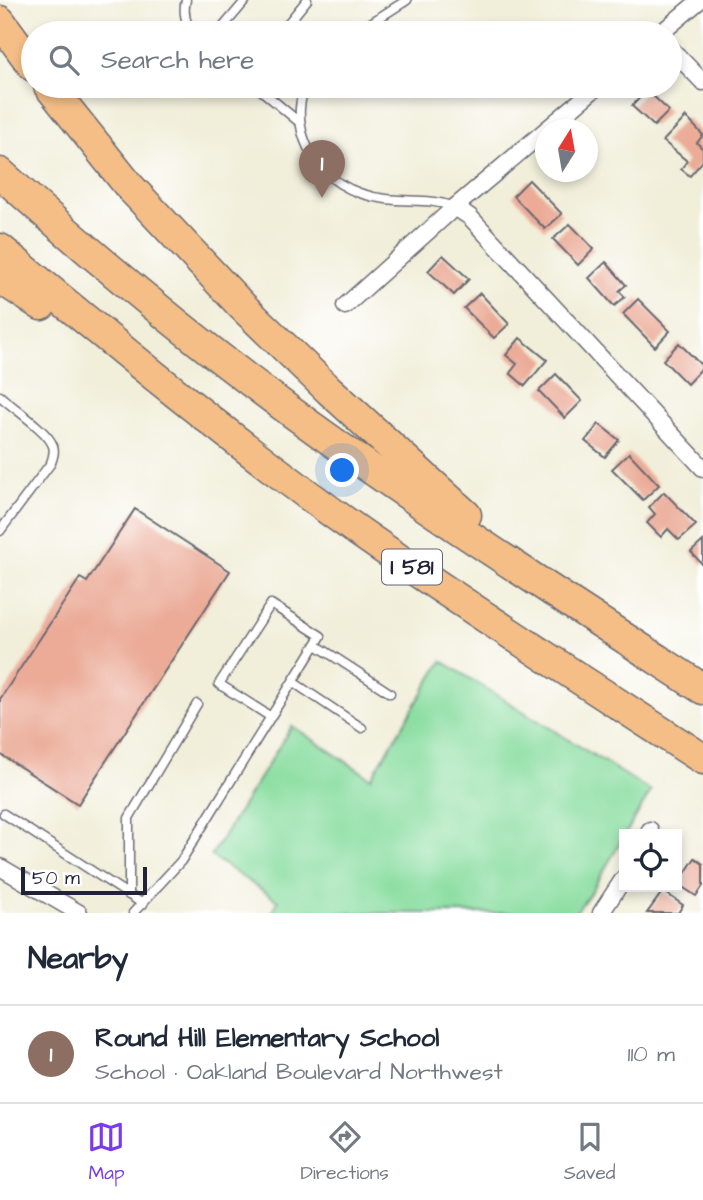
<!DOCTYPE html>
<meta charset="utf-8">
<style>
body{margin:0;font-family:"Architects Daughter",sans-serif;background:#f2f2f3;color:#1f2937}
.controls{position:absolute;right:21px;bottom:21px;display:grid;overflow:hidden;border-radius:0px;box-shadow:0 4px 10px #0003}
.controls button{width:63px;height:63px;display:grid;place-items:center;padding:0;border:0;border-bottom:2px solid #e0e1e3;background:#fff;color:#1f2937;font:35px sans-serif}
.compass{position:absolute;left:535px;top:119px;width:63px;height:63px;border-radius:50%;background:#fff;box-shadow:0 4px 10px #0003;rotate:11deg}
.scale{position:absolute;left:21px;bottom:18px;width:126px;box-sizing:border-box;padding-left:7px;border:4px solid #22223b;border-top:0;font-size:19px;line-height:24px;white-space:nowrap;color:#22223b;-webkit-text-stroke:5px #fff;paint-order:stroke}
.you{position:absolute;left:343px;top:471px;width:24px;height:24px;margin:-18px;border:5px solid #fff;border-radius:50%;background:#1a73e8;box-shadow:0 0 0 10px #1a73e833}
.badge{display:grid;place-items:center;width:46px;height:46px;border-radius:50%;background:#7c3aed;color:#fff;font-size:23px;font-weight:700}
.pin{position:absolute;translate:-50% -58px;filter:drop-shadow(0 2px 4px #0008)}
.pin::after{content:'';position:absolute;top:37px;width:24px;height:21px;background:inherit;clip-path:polygon(0 0,100% 0,50% 100%)}
.list{margin:0;padding:0;list-style:none}
h2{display:flex;justify-content:space-between;align-items:center;height:91px;margin:0;padding:0 28px;font-size:30px}
h2 small{font-size:23px;font-weight:400;color:#747a83}
.list li{display:grid;grid-template-columns:46px 1fr auto;gap:21px;align-items:center;box-sizing:border-box;height:98px;padding:0 28px;border-top:2px solid #e0e1e3}
.list b{display:block;font-size:26px;white-space:nowrap}
.list p{margin:0;font-size:23px;white-space:nowrap;color:#747a83}
.list em{font-size:23px;font-style:normal;color:#747a83}
.icon{flex:none;width:38px;height:38px;fill:none;stroke:currentColor;stroke-width:2;stroke-linecap:round;stroke-linejoin:round}
.map{position:relative;flex:none;width:703px;height:913px;overflow:hidden}
.search{position:absolute;background:#fff;box-shadow:0 4px 10px #0003;left:21px;right:21px;top:21px;height:77px;display:flex;align-items:center;gap:18px;box-sizing:border-box;padding:0 24px;border-radius:38px;color:#747a83;font-size:26px}
.sheet{height:189px;background:#fff}
nav{display:flex;justify-content:space-around;align-items:center;box-sizing:border-box;height:98px;border-top:2px solid #e0e1e3;background:#fff;font-size:19px;color:#747a83}
nav a{display:grid;justify-items:center;gap:4px}
nav .on{color:#7c3aed}
.map>svg:first-child{display:block}
.green{fill:#88dd9f;stroke:#55806d;stroke-width:2}
.building{fill:#ebab97}
.lines{fill:none;stroke-linecap:round;stroke-linejoin:round}
.service-casing{stroke:#6a6972;stroke-width:11}
.minor-casing{stroke:#6a6972;stroke-width:19}
.motorway-casing{stroke:#6a6972;stroke-width:33}
.service{stroke:#fff;stroke-width:8}
.minor{stroke:#fff;stroke-width:16}
.motorway{stroke:#f5be86;stroke-width:30}
.labels{text-anchor:middle;stroke-width:5;stroke-linejoin:round;paint-order:stroke}
.shield{fill:#fff;stroke:#646476;stroke-width:2}
.shield-label{font-size:21px;font-weight:bold;fill:#22223b}
</style>
<div class="map">
<svg width="703" height="913" viewBox="0 0 703 913">
<rect width="100%" height="100%" fill="#fff"/>
<filter id="ink" filterUnits="userSpaceOnUse"><feTurbulence type="fractalNoise" baseFrequency=".0143" numOctaves="2"/><feDisplacementMap in="SourceGraphic" scale="14" xChannelSelector="R" yChannelSelector="G"/><feConvolveMatrix kernelMatrix="1 2 1 2 8 2 1 2 1" color-interpolation-filters="sRGB"/></filter>
<filter id="wash" filterUnits="userSpaceOnUse"><feTurbulence type="fractalNoise" baseFrequency=".00686" numOctaves="4" result="noise"/><feDisplacementMap in="SourceGraphic" scale="28" xChannelSelector="R" yChannelSelector="G"/><feGaussianBlur stdDeviation="1.57" result="paint"/><feColorMatrix in="noise" values="0 0 0 0 0 0 0 0 0 0 0 0 0 0 0 0 0 1.4 0 .05"/><feComposite in="paint" operator="in"/></filter>
<g filter="url(#wash)">
<rect width="100%" height="100%" fill="#f1eed9"/>
<polygon class="green" points="442,661 651,791 591,892 575,913 272,913 278,901 211,856 292,726 371,778"/>
<g id="blocks">
<g class="building">
<polygon points="647,90 669,111 654,126 632,106"/>
<polygon points="686,117 703,135 697,143 703,149 703,161 690,176 681,169 687,161 663,141"/>
<polygon points="529,180 562,214 545,229 513,196"/>
<polygon points="570,224 594,249 578,265 553,239"/>
<polygon points="443,255 469,279 454,295 428,271"/>
<polygon points="606,262 626,285 619,291 625,297 614,306 589,278"/>
<polygon points="480,293 509,324 494,338 464,308"/>
<polygon points="638,299 670,331 655,347 623,314"/>
<polygon points="520,338 547,360 525,386 510,373 517,364 506,355"/>
<polygon points="679,343 703,367 687,384 663,360"/>
<polygon points="556,374 582,401 565,418 539,391"/>
<polygon points="599,424 619,440 605,457 585,441"/>
<polygon points="629,453 659,485 643,500 612,469"/>
<polygon points="664,492 696,525 679,540 668,529 661,537 647,523 655,514 649,507"/>
<polygon points="135,509 230,571 78,804 0,754 0,699 80,578 87,582"/>
<polygon points="703,541 703,565 691,552"/>
<polygon points="695,858 703,864 703,886 696,896 678,884"/>
<polygon points="663,891 683,905 678,913 647,913"/>
</g>
</g>
</g>
<g filter="url(#ink)">
<use href="#blocks" fill-opacity="0" stroke="#6a6972" stroke-width="2"/>
<g class="lines">
<defs>
<g id="service">
<path d="M186,0C183,11 185,25 194,33"/>
<polyline points="218,33 246,0"/>
<polyline points="280,33 307,0"/>
<polyline points="355,33 407,0"/>
<polyline points="256,86 299,122"/>
<path d="M305,86C297,107 298,127 308,148C323,179 352,195 386,199C410,202 431,198 455,207"/>
<path d="M0,396C13,408 48,431 53,446C55,452 53,457 51,463L0,531"/>
<polyline points="316,645 390,693"/>
<polyline points="293,682 362,728"/>
<polyline points="4,814 143,904"/>
<polyline points="129,895 129,818 197,704"/>
<polyline points="133,913 181,861 321,636 271,604 219,684 271,717"/>
</g>
<g id="minor">
<polyline points="661,33 700,0"/>
<polyline points="670,48 703,82"/>
<polyline points="455,207 470,217 703,468"/>
<polyline points="345,306 455,207 598,86"/>
<polyline points="648,834 650,830"/>
<polyline points="0,867 79,913"/>
<polyline points="601,913 624,878"/>
</g>
<g id="motorway">
<polyline points="0,21 33,66"/>
<polyline points="49,86 129,186 242,306 329,390 466,515"/>
<path d="M0,173C91,255 187,335 286,408C421,507 563,598 703,689"/>
<path d="M0,249C117,346 234,443 358,531C471,610 588,684 703,759"/>
<polyline points="0,278 41,305"/>
</g>
</defs>
<use href="#service" class="service-casing"/>
<use href="#minor" class="minor-casing"/>
<use href="#motorway" class="motorway-casing"/>
<use href="#service" class="service"/>
<use href="#minor" class="minor"/>
<use href="#motorway" class="motorway"/>
</g>
</g>
<g class="labels">
<rect class="shield" x="382" y="549.5" width="60" height="35" rx="5"/>
<g class="shield-label">
<text x="412" y="574">I 581</text>
</g>
</g>
</svg>
<div class="controls">
<button><svg class="icon" aria-label="locate" viewBox="0 0 24 24"><circle cx="12" cy="12" r="6"/><path d="M12 2v4M12 18v4M2 12h4M18 12h4"/></svg></button>
</div>
<svg class="compass" viewBox="-18 -18 36 36"><path d="M0-13l5 13h-10z" fill="#e53935"/><path d="M0 13l5-13h-10z" fill="#747a83"/></svg>
<div class="scale">50 m</div>
<div class="you"></div>
<div class="pin badge" style="left:322px;top:198px;background:#8d6e63">1</div>
<div class="search"><svg class="icon" aria-label="search" viewBox="0 0 24 24"><circle cx="10" cy="10" r="6"/><path d="M15 15l6 6"/></svg>Search here</div>
</div>
<section class="sheet">
<h2>Nearby<small></small></h2>
<ul class="list">
<li><span class="badge" style="background:#8d6e63">1</span><div><b>Round Hill Elementary School</b><p>School · Oakland Boulevard Northwest</p></div><em>110 m</em></li>
</ul>
</section>
<nav>
<a class="on"><svg class="icon" aria-label="map" viewBox="0 0 24 24"><path d="M3 6l6-2 6 2 6-2v14l-6 2-6-2-6 2zM9 4v14M15 6v14"/></svg>Map</a>
<a><svg class="icon" aria-label="directions" viewBox="0 0 24 24"><path d="M12 3l9 9-9 9-9-9zM9 14v-3h6M13 9l2 2-2 2"/></svg>Directions</a>
<a><svg class="icon" aria-label="saved" viewBox="0 0 24 24"><path d="M7 4h10v16l-5-4-5 4z"/></svg>Saved</a>
</nav>
